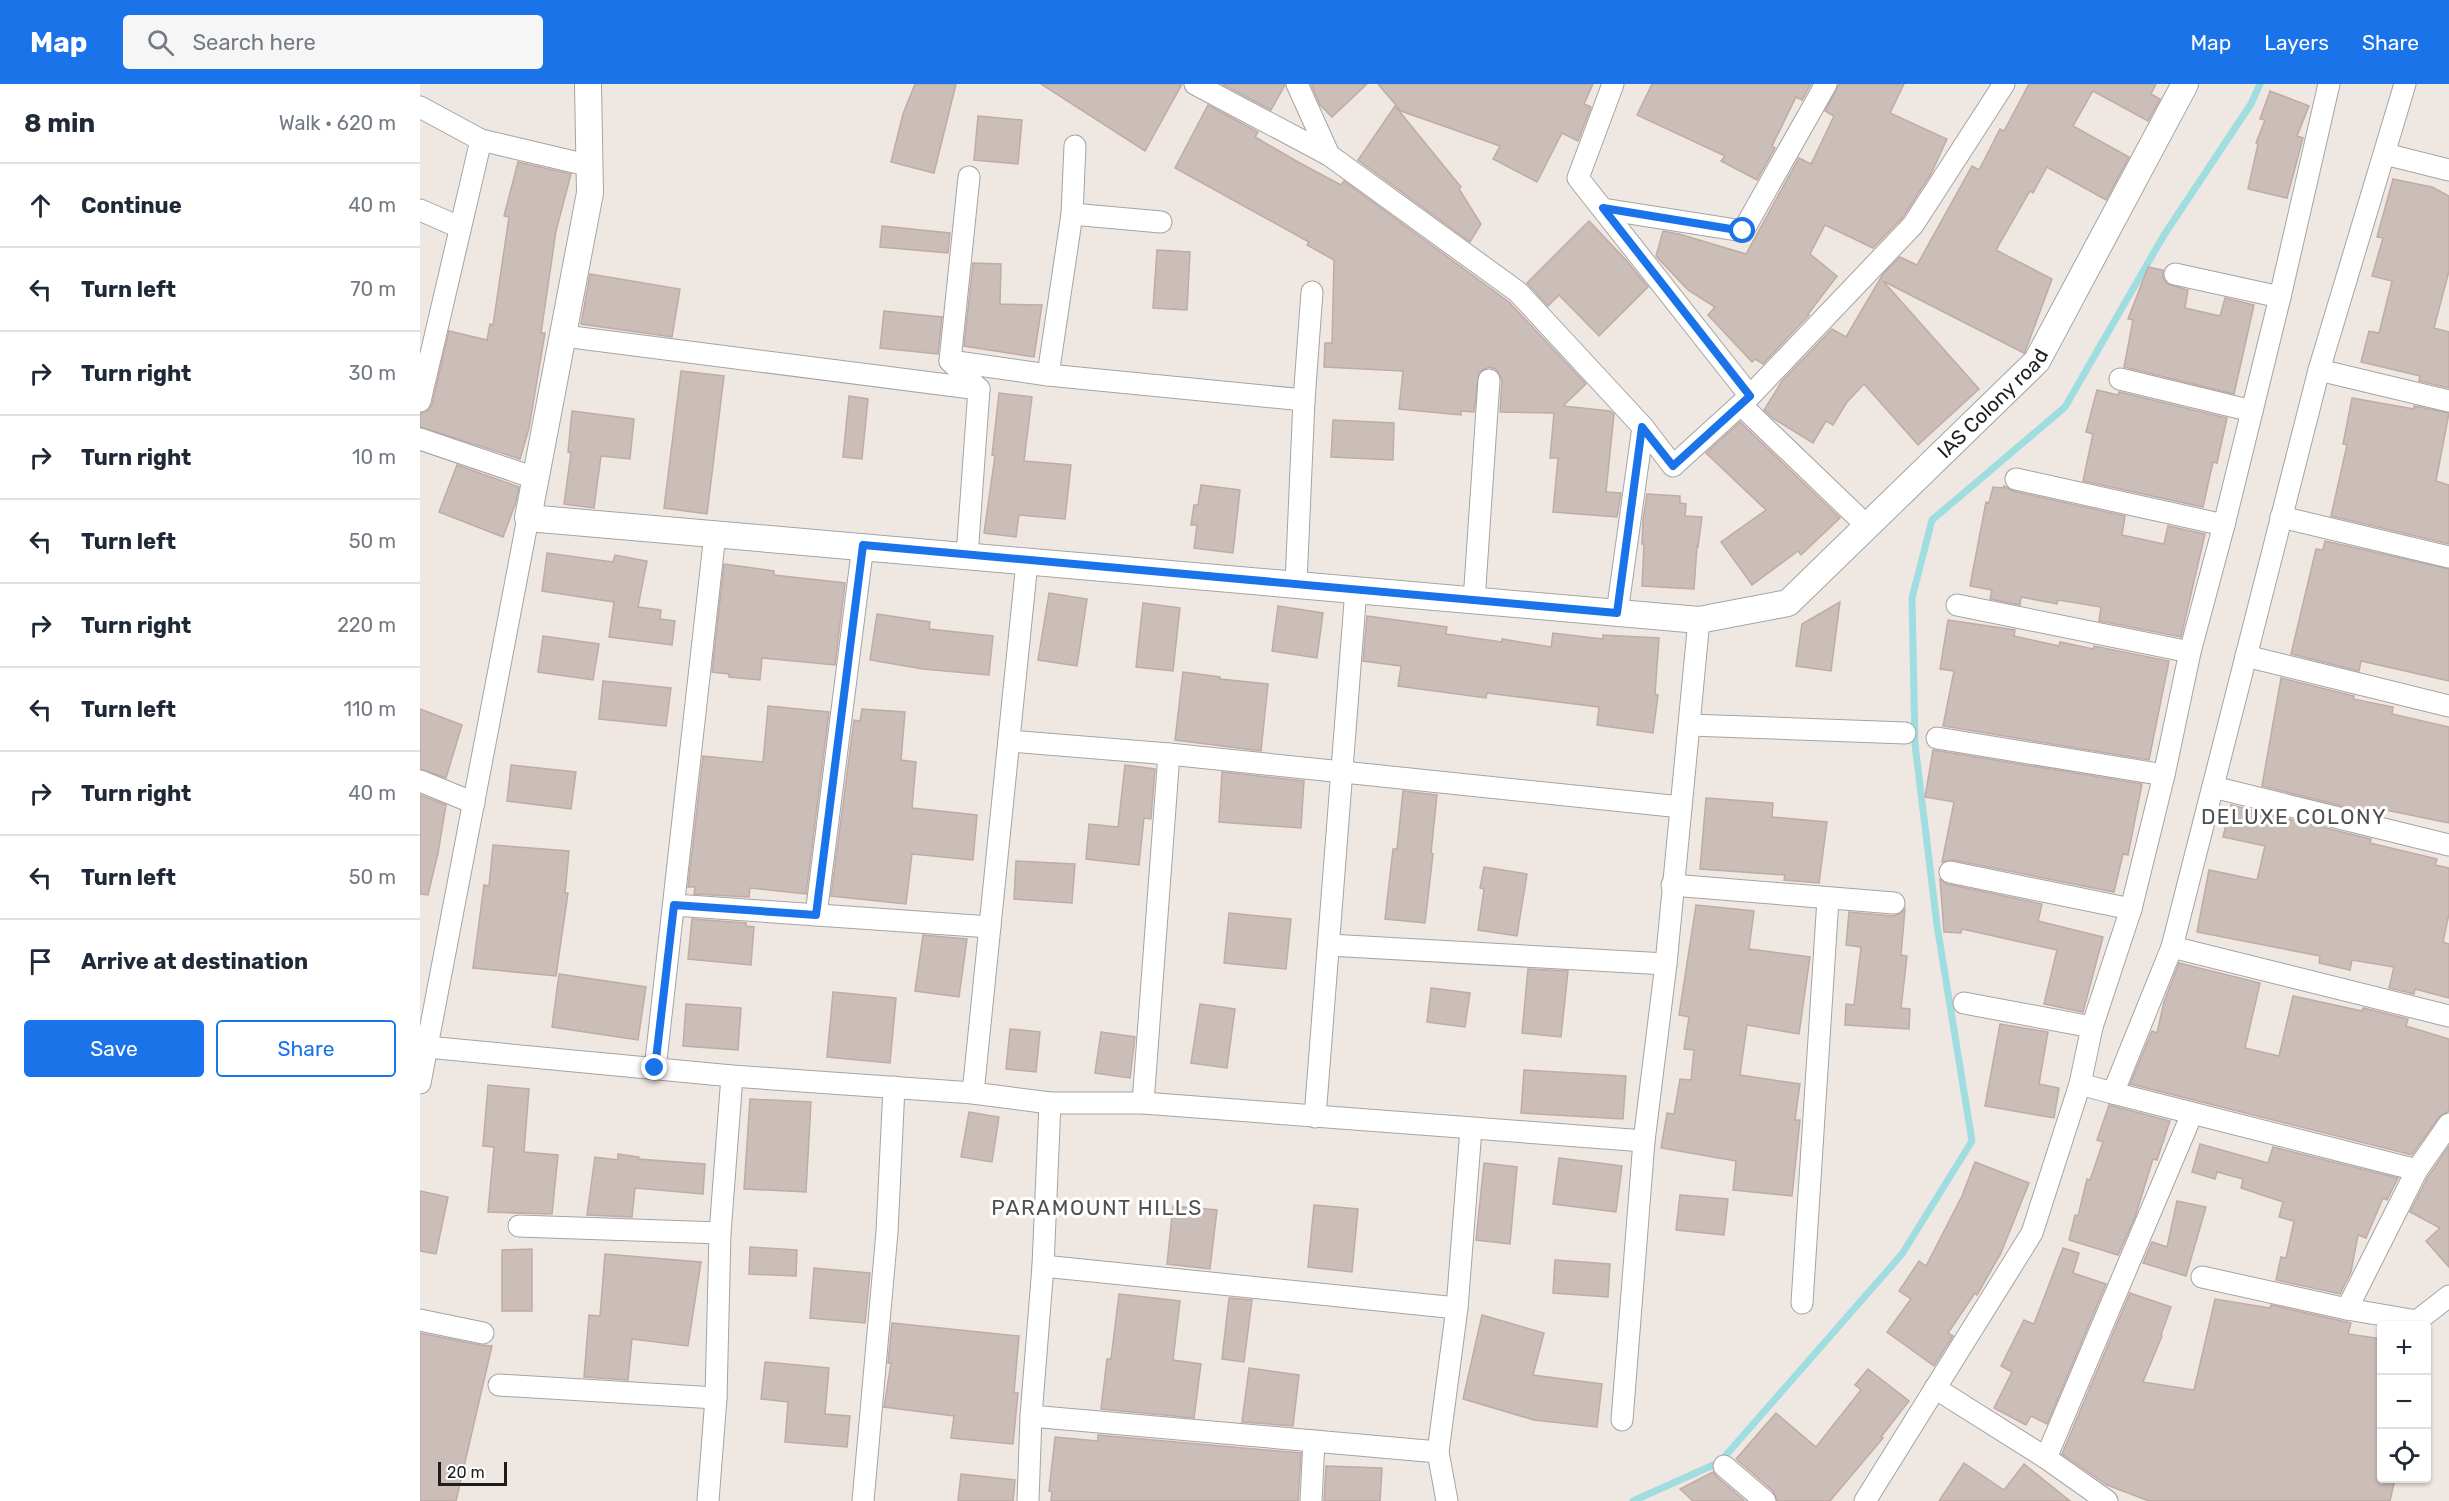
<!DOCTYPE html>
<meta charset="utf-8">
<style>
body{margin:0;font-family:Rubik,sans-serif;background:#f6f6f7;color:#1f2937}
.controls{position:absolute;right:18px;bottom:18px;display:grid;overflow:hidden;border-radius:6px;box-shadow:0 2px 4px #0004}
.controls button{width:54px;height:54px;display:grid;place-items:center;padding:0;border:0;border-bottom:2px solid #e0e1e3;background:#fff;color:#1f2937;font:30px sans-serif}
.scale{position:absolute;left:18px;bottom:15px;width:69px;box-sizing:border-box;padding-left:6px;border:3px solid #1d1d1d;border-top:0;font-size:16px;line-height:21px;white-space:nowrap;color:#1d1d1d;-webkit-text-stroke:4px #fff;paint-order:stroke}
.stop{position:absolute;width:18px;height:18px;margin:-14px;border:4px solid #1a73e8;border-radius:50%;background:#fff}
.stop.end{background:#1a73e8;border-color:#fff;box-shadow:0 2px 6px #0008}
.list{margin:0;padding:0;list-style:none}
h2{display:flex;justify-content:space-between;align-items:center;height:78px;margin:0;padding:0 24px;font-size:26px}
h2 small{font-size:20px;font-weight:400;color:#747a83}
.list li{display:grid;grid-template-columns:39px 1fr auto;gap:18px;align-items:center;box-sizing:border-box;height:84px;padding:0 24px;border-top:2px solid #e0e1e3}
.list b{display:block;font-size:22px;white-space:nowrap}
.list em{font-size:20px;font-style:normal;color:#747a83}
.actions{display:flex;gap:12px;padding:18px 24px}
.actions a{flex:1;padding:14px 0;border:2px solid #1a73e8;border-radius:6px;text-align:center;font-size:21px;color:#1a73e8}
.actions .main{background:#1a73e8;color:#fff}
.icon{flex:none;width:33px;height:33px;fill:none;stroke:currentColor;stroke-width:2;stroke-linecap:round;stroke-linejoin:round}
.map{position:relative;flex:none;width:2029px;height:1417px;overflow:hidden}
header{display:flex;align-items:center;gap:36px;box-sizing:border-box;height:84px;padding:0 30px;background:#1a73e8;color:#fff}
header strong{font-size:28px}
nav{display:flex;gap:33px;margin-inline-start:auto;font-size:21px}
.search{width:420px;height:54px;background:#f6f6f7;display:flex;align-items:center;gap:15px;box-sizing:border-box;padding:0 21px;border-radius:6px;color:#747a83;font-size:22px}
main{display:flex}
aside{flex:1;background:#fff}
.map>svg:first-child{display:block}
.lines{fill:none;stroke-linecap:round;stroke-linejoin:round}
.stream{stroke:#a0dde0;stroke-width:7}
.building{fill:#cbbdb8;stroke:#c1aba4;stroke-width:1.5}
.minor-casing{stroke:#a4a4a4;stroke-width:23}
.tertiary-casing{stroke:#a4a4a4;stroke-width:28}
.minor{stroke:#fff;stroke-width:21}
.tertiary{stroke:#fff;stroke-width:26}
.route{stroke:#1a73e8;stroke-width:8}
.labels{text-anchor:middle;stroke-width:6;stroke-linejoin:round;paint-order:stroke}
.street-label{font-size:20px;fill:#1d1d1d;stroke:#fff}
.neighbourhood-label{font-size:21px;letter-spacing:1.5px;fill:#505050;stroke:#fff}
</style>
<header>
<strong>Map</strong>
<div class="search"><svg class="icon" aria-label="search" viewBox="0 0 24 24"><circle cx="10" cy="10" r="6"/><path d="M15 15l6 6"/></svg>Search here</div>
<nav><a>Map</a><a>Layers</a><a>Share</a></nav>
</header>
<main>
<aside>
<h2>8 min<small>Walk · 620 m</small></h2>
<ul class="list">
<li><svg class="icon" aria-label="ahead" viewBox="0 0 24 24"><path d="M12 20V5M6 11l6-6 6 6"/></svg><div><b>Continue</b></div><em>40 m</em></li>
<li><svg class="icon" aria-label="left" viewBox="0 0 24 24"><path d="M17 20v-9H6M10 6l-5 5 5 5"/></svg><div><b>Turn left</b></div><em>70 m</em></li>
<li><svg class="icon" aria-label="right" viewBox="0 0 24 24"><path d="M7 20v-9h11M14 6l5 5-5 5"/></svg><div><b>Turn right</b></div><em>30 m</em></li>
<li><svg class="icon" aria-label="right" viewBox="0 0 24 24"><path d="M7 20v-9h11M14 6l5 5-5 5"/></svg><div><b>Turn right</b></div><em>10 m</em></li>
<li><svg class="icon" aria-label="left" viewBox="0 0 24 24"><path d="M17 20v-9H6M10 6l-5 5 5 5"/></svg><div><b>Turn left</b></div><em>50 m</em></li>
<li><svg class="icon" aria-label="right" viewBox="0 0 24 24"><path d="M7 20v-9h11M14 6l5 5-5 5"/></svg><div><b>Turn right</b></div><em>220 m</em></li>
<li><svg class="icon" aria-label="left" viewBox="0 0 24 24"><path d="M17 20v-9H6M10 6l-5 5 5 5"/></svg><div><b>Turn left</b></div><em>110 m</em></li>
<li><svg class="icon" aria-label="right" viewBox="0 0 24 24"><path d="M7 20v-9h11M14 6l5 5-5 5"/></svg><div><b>Turn right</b></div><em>40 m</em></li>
<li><svg class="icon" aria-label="left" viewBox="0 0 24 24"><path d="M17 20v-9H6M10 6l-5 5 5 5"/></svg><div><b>Turn left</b></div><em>50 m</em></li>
<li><svg class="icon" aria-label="arrive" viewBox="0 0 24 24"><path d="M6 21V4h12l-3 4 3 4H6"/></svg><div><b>Arrive at destination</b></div></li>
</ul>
<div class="actions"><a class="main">Save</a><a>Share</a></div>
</aside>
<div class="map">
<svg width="2029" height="1417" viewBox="0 0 2029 1417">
<rect width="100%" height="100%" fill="#efe8e2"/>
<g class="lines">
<polyline class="stream" points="1213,1417 1300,1378 1482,1170 1552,1057 1517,841 1495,660 1492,514 1512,436 1645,323 1744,151 1831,20 1840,0"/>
</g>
<g class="building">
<polygon points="495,0 536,0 514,89 471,78 483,30"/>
<polygon points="621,0 762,0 725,67"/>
<polygon points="802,0 864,0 865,1 851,26"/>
<polygon points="891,0 947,0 912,33 900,21"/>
<polygon points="958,0 1173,0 1164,20 1171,23 1158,57 1142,49 1117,98 1073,75 1080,62 981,27"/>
<polygon points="1232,0 1391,0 1382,16 1376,13 1352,62 1355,64 1337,96 1301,77 1305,72 1217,31"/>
<polygon points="1419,0 1484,0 1470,29 1527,55 1511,90 1483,133 1453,164 1405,141 1390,170 1417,192 1388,230 1389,231 1343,280 1335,275 1332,278 1288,231 1295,223 1268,206 1236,172 1243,147 1259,150 1326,170 1379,74 1391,80 1414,32 1405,27"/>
<polygon points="1609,0 1736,0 1731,10 1740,15 1728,37 1673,7 1653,42 1709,73 1686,116 1627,83 1613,109 1610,107 1576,166 1632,195 1605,268 1604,269 1463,197 1559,305 1498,361 1444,300 1427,318 1413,341 1406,337 1393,359 1354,335 1344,326 1362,297 1412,245 1426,253 1463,190 1480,173 1497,181 1552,82 1559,86 1580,45 1584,47"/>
<polygon points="1850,7 1889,22 1877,52 1883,54 1867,114 1828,105 1838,60 1836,59 1845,36 1840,35"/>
<polygon points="788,21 838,48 835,53 878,78 921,101 924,97 1089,218 1166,300 1143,322 1190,327 1194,330 1186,408 1201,409 1197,433 1133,428 1138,374 1130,374 1134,329 1080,328 1082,296 1076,285 1069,283 1059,288 1054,328 1041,327 1041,331 979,325 983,287 904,283 905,259 912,259 914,176 887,161 889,158 755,84"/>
<polygon points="975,22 1041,103 1039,105 1061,140 1050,158 938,76"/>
<polygon points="558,32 602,36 598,80 554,76"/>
<polygon points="98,78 151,90 136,147 121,249 125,249 109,344 100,375 0,343 0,329 9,326 12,320 29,247 67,256 70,240 73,241 89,133 84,132"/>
<polygon points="1973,95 2012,103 2029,112 2029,187 2014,244 2029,248 2029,304 1999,297 2000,292 1941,278 1949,247 1959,249 1972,197 1952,192 1963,154 1957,153"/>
<polygon points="1169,137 1206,176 1228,203 1179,252 1139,211 1128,222 1107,199"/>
<polygon points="462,142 530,149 528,169 460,163"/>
<polygon points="737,166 770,168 767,226 733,224"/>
<polygon points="553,179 581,180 580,220 622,221 614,273 544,262"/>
<polygon points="1728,183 1743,186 1743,193 1747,200 1768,206 1765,224 1800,232 1805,214 1834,221 1814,310 1704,283 1713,236 1708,235"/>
<polygon points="170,190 260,205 252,253 161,240"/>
<polygon points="464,227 522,233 518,270 460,264"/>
<polygon points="261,287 304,292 287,430 244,424"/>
<polygon points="1677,306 1698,311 1699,308 1807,334 1797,379 1793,378 1783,423 1663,397 1673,350 1666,348"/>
<polygon points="579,309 612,313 604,377 651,381 645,435 599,431 596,453 564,449 575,372 572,371"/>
<polygon points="429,312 448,315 442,375 423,373"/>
<polygon points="1932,314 1994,325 1994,322 2029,329 2016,397 2029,401 2029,460 1911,432 1927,361 1923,360"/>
<polygon points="152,327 214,335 210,375 181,372 174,424 144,420 151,369 148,368"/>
<polygon points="913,336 974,339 973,376 911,373"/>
<polygon points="1320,338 1420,434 1381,471 1378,467 1332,501 1301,458 1346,426 1286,369"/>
<polygon points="37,381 99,403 95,421 83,453 19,428"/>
<polygon points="781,401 820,406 813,469 774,464 777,441 771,441 774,421 778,421"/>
<polygon points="1584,402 1593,407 1705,432 1702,451 1744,460 1748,442 1785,450 1761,553 1679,537 1681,523 1638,516 1637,520 1601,513 1600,521 1570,515 1572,506 1550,502 1566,418 1569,419 1573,403 1583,404"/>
<polygon points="1227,410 1260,412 1260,419 1266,420 1265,432 1282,433 1278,463 1277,462 1274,505 1222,502 1224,460 1222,460 1223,436"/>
<polygon points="1905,457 2029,485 2029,597 1941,577 1939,587 1871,570 1896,465 1903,466"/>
<polygon points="127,469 193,478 195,471 227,477 218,523 241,526 240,535 255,537 252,561 189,553 194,518 122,507"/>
<polygon points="304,480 354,487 354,491 425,499 415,581 342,574 340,596 309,593 309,590 292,588"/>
<polygon points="629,509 667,515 657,582 618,576"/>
<polygon points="1420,518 1411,587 1376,582 1382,540"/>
<polygon points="723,519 760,524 753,587 716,583"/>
<polygon points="858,522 903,529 897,574 852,567"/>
<polygon points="457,530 510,538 509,545 573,552 569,591 503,585 450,576"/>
<polygon points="947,532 1027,543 1026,550 1082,558 1082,555 1131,563 1133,549 1183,555 1183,551 1239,554 1235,610 1238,611 1233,649 1177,641 1179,623 1067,609 1066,614 978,602 981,582 943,577"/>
<polygon points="1528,536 1595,546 1594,552 1639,562 1640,558 1673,565 1674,562 1749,577 1729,676 1523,642 1534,587 1520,585"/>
<polygon points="123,552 179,560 173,596 118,588"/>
<polygon points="763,588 800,593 800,595 848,600 841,667 755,656"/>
<polygon points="1861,594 1934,612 1933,615 1973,623 1972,630 2029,643 2029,739 1956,724 1955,730 1842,702"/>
<polygon points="183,597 251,604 246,642 179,635"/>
<polygon points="348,622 409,628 386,810 330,804 329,813 274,810 275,803 268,803 283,672 343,678"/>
<polygon points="0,625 42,641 26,694 0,685"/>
<polygon points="442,625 485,628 481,676 496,678 492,724 557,731 553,776 492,770 486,820 411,812 434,636 440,637"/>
<polygon points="1513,666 1722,700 1708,771 1703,770 1694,808 1533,776 1522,778 1534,718 1505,713"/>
<polygon points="91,681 156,688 151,725 87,717"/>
<polygon points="705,681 735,685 731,735 724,734 719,781 666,775 669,740 698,743"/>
<polygon points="802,688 884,697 881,744 799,738"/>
<polygon points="983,707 1017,711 1011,769 1013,770 1005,839 965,835 973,765 977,765"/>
<polygon points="0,711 26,721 18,769 8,811 0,810"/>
<polygon points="1286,714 1353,719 1352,733 1407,738 1399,799 1364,796 1365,791 1280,785"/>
<polygon points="1811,721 1951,755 1950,759 2017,775 2015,781 2029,784 2029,830 2023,858 2029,860 2029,914 1995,905 1994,910 1969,904 1974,883 1932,876 1930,886 1899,879 1900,872 1777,848 1789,786 1837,796 1845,762 1803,753"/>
<polygon points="73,761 149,767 145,809 148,809 136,892 53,884 64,801 69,802"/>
<polygon points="596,777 655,780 652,819 594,815"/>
<polygon points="1064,783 1107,790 1097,852 1058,846 1064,805 1060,804"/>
<polygon points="1520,795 1527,800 1622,820 1618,837 1683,853 1663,928 1624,920 1637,866 1542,845 1541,849 1524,848"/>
<polygon points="1276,821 1334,827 1329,865 1390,873 1379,950 1327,941 1320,991 1380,1000 1375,1036 1380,1036 1372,1112 1313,1106 1316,1077 1241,1064 1247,1029 1254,1030 1260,995 1271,996 1274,966 1264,965 1269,933 1259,931"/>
<polygon points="1485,825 1481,871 1487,872 1481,924 1490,925 1489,945 1425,941 1426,920 1434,921 1441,863 1426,861 1429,828 1473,832 1480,830"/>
<polygon points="809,829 871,835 866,885 804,879"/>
<polygon points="272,835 326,839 326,842 334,843 331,881 268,875"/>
<polygon points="503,851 547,855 539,913 495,907"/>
<polygon points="1759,879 1840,899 1825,964 1859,972 1873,912 1942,927 1943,924 1988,935 1986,942 2029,955 2029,1027 2019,1033 1992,1071 1710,1000 1732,947 1737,949 1744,918"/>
<polygon points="1108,885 1148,887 1141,953 1102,949"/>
<polygon points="139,890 226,903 218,956 132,943"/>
<polygon points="1011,904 1050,909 1045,943 1007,938"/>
<polygon points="413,908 476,914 470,979 407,973"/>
<polygon points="266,920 321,924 318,966 263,962"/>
<polygon points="780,920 815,925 807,984 771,979"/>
<polygon points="1580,940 1628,948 1619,1000 1639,1004 1634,1034 1565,1022"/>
<polygon points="590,945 620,948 616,988 586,985"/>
<polygon points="681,948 715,953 710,994 675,989"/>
<polygon points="1104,986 1206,992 1203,1035 1101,1029"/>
<polygon points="68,1001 109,1005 104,1068 138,1071 132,1130 68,1128 74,1063 63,1062"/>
<polygon points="330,1015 391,1018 386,1108 324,1105"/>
<polygon points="1689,1021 1750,1037 1737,1076 1733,1075 1715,1133 1698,1171 1649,1156 1655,1131 1658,1132 1667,1095 1670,1096 1683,1058 1677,1056"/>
<polygon points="549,1028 579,1033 572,1078 541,1073"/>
<polygon points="1780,1060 1848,1079 1853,1063 1978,1094 1967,1116 1963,1114 1946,1154 1938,1151 1931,1188 1920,1210 1856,1196 1861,1173 1866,1174 1874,1137 1859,1133 1863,1118 1821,1104 1823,1095 1797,1088 1795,1095 1772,1088"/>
<polygon points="2029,1062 2029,1183 2006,1157 2020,1144 1990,1128 2008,1093"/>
<polygon points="198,1070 219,1073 218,1075 285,1080 283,1110 215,1104 212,1133 167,1131 175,1073 198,1076"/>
<polygon points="1139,1074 1202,1082 1196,1128 1133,1120"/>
<polygon points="1555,1078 1609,1099 1581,1169 1557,1211 1555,1209 1528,1249 1533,1252 1514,1282 1467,1248 1491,1215 1479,1207 1499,1177 1506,1182 1542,1112"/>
<polygon points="1064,1079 1097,1083 1090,1160 1056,1156"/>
<polygon points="0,1107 28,1113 16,1170 0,1167"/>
<polygon points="1260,1111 1308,1115 1304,1151 1256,1146"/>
<polygon points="1757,1117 1786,1123 1766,1192 1723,1179 1732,1158 1747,1163"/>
<polygon points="894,1121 938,1125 932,1188 888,1183"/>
<polygon points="753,1122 797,1126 790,1185 747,1180"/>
<polygon points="330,1163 377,1166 376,1192 329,1190"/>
<polygon points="1643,1164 1659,1169 1653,1189 1686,1200 1627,1340 1611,1332 1606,1341 1574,1324 1592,1288 1581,1282 1604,1236 1614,1240"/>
<polygon points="112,1165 112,1227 82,1227 82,1166"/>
<polygon points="185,1170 281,1178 268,1262 212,1255 208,1296 164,1293 169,1231 180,1232"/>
<polygon points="1135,1176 1190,1180 1188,1213 1133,1209"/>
<polygon points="394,1184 450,1189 445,1239 390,1234"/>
<polygon points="1710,1209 1751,1223 1741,1251 1742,1252 1723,1298 1774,1306 1795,1215 1850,1224 1851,1221 1931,1239 1928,1250 1962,1255 1962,1395 1975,1395 1970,1417 1729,1417 1687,1401 1642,1370"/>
<polygon points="699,1210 760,1217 753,1276 781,1280 774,1334 681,1325 687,1275 691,1275"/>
<polygon points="809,1214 832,1216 824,1278 802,1275"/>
<polygon points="1062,1231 1124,1249 1113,1291 1182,1300 1177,1343 1114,1336 1043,1315"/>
<polygon points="472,1239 599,1252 594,1309 598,1309 593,1360 531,1354 534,1332 464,1323 471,1279 468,1279"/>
<polygon points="0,1249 60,1261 72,1262 36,1417 0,1417"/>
<polygon points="345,1278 409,1284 405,1330 430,1332 427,1363 365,1358 368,1318 341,1315"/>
<polygon points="829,1284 879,1291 873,1342 822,1338"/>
<polygon points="1448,1285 1489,1317 1461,1353 1463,1354 1410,1417 1357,1417 1353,1407 1316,1375 1356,1329 1396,1363 1441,1306 1435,1301"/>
<polygon points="678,1351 881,1369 878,1417 631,1417 632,1408 629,1407 635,1353 678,1357"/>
<polygon points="1544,1379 1584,1406 1604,1380 1650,1417 1519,1417"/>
<polygon points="906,1382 962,1384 960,1417 904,1417"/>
<polygon points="1293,1388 1296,1392 1325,1417 1273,1417 1260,1405"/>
<polygon points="541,1390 595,1396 593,1417 538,1417"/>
</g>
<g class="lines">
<defs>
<g id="minor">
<polyline points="775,0 909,71 1098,208 1223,343 1253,382 1330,312 1493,141 1584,0"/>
<polyline points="877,0 909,71"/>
<polyline points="1193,0 1158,94 1330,312"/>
<polyline points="0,23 61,56 171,82"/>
<polyline points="1965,70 2029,86"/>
<polyline points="1183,125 1323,147 1406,0"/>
<polyline points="0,126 39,143"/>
<polyline points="652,130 741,138"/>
<polyline points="1755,190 1860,213"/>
<polyline points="144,252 559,305"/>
<polyline points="530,277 549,93"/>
<polyline points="1899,286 2029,317"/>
<polyline points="628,291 652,130 655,62"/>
<polyline points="1700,295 1832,327"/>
<polyline points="0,317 61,56"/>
<polyline points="1321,321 1447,442"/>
<polyline points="0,355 115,394"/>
<polyline points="1596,395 1804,441"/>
<polyline points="1861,433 2029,473"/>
<polyline points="547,472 559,305 530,277 628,291 884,316"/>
<polyline points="876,500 884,316 892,208"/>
<polyline points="1054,517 1069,296"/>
<polyline points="1537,521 1770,568"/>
<polyline points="1197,529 1223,343"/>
<polyline points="1826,572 2029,622"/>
<polyline points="1270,641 1485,649"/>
<polyline points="1517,654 1744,691"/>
<polyline points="589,657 749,670 1261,723"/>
<polyline points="0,697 54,719"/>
<polyline points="1793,703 2029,761"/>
<polyline points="1530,788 1711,825"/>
<polyline points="1252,801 1474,819"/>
<polyline points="254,821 570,843"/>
<polyline points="396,831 443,461"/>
<polyline points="909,861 1246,880"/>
<polyline points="1752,863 2029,932"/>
<polyline points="1544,919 1672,943"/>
<polyline points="7,963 312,992 553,1009 630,1019 723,1019 1224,1057 1246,880 1279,536"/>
<polyline points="235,985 295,450"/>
<polyline points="0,999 108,434"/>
<polyline points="1660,1000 1693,1009 1752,863 1899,286 1985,0"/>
<polyline points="553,1009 607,478"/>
<polyline points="1693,1009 1997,1086"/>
<polyline points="723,1019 749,670"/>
<polyline points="895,1033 936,505"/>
<polyline points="99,1142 300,1149"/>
<polyline points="623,1182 1037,1224"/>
<polyline points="1782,1193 1927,1225 1997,1237 2029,1212"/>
<polyline points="1382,1219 1408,815"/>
<polyline points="1927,1225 1997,1086 2029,1040"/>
<polyline points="0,1236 63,1249"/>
<polyline points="79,1301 296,1314"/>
<polyline points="1515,1304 1626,1374"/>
<polyline points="611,1332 1018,1368"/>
<polyline points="1202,1336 1224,1057"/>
<polyline points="1304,1382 1345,1417"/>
<polyline points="288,1417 296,1314 300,1149 312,992"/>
<polyline points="443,1417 467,1148 474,1003"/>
<polyline points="608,1417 611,1332 623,1182 630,1019"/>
<polyline points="891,1417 894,1357"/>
<polyline points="1027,1417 1018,1368 1037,1224 1051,1045"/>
<polyline points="1445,1417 1612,1149 1660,1000 1672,943 1711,825 1744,691 1770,568 1804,441 1860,213 1909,0"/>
<polyline points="1687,1417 1626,1374 1772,1030"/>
</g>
<g id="tertiary">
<path id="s1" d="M168,0L170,109L108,434L1279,536L1368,519L1617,277L1765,0"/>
</g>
</defs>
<use href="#minor" class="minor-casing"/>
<use href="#tertiary" class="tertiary-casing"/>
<use href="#minor" class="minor"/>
<use href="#tertiary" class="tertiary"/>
</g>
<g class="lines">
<polyline class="route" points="235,984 254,821 396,831 443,461 1197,529 1222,343 1253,382 1330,312 1183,124 1323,147"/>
</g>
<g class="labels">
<g class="street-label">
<text dy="7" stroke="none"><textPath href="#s1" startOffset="1992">IAS Colony road</textPath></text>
</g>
<g class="neighbourhood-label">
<text x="1874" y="740">DELUXE COLONY</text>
<text x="677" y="1131">PARAMOUNT HILLS</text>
</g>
</g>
</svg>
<div class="controls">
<button>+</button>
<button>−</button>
<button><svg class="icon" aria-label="locate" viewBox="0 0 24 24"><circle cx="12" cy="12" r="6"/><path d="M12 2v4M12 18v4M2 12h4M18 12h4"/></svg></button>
</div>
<div class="scale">20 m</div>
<div class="stop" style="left:1323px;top:147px"></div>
<div class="stop end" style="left:235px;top:984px"></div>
</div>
</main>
